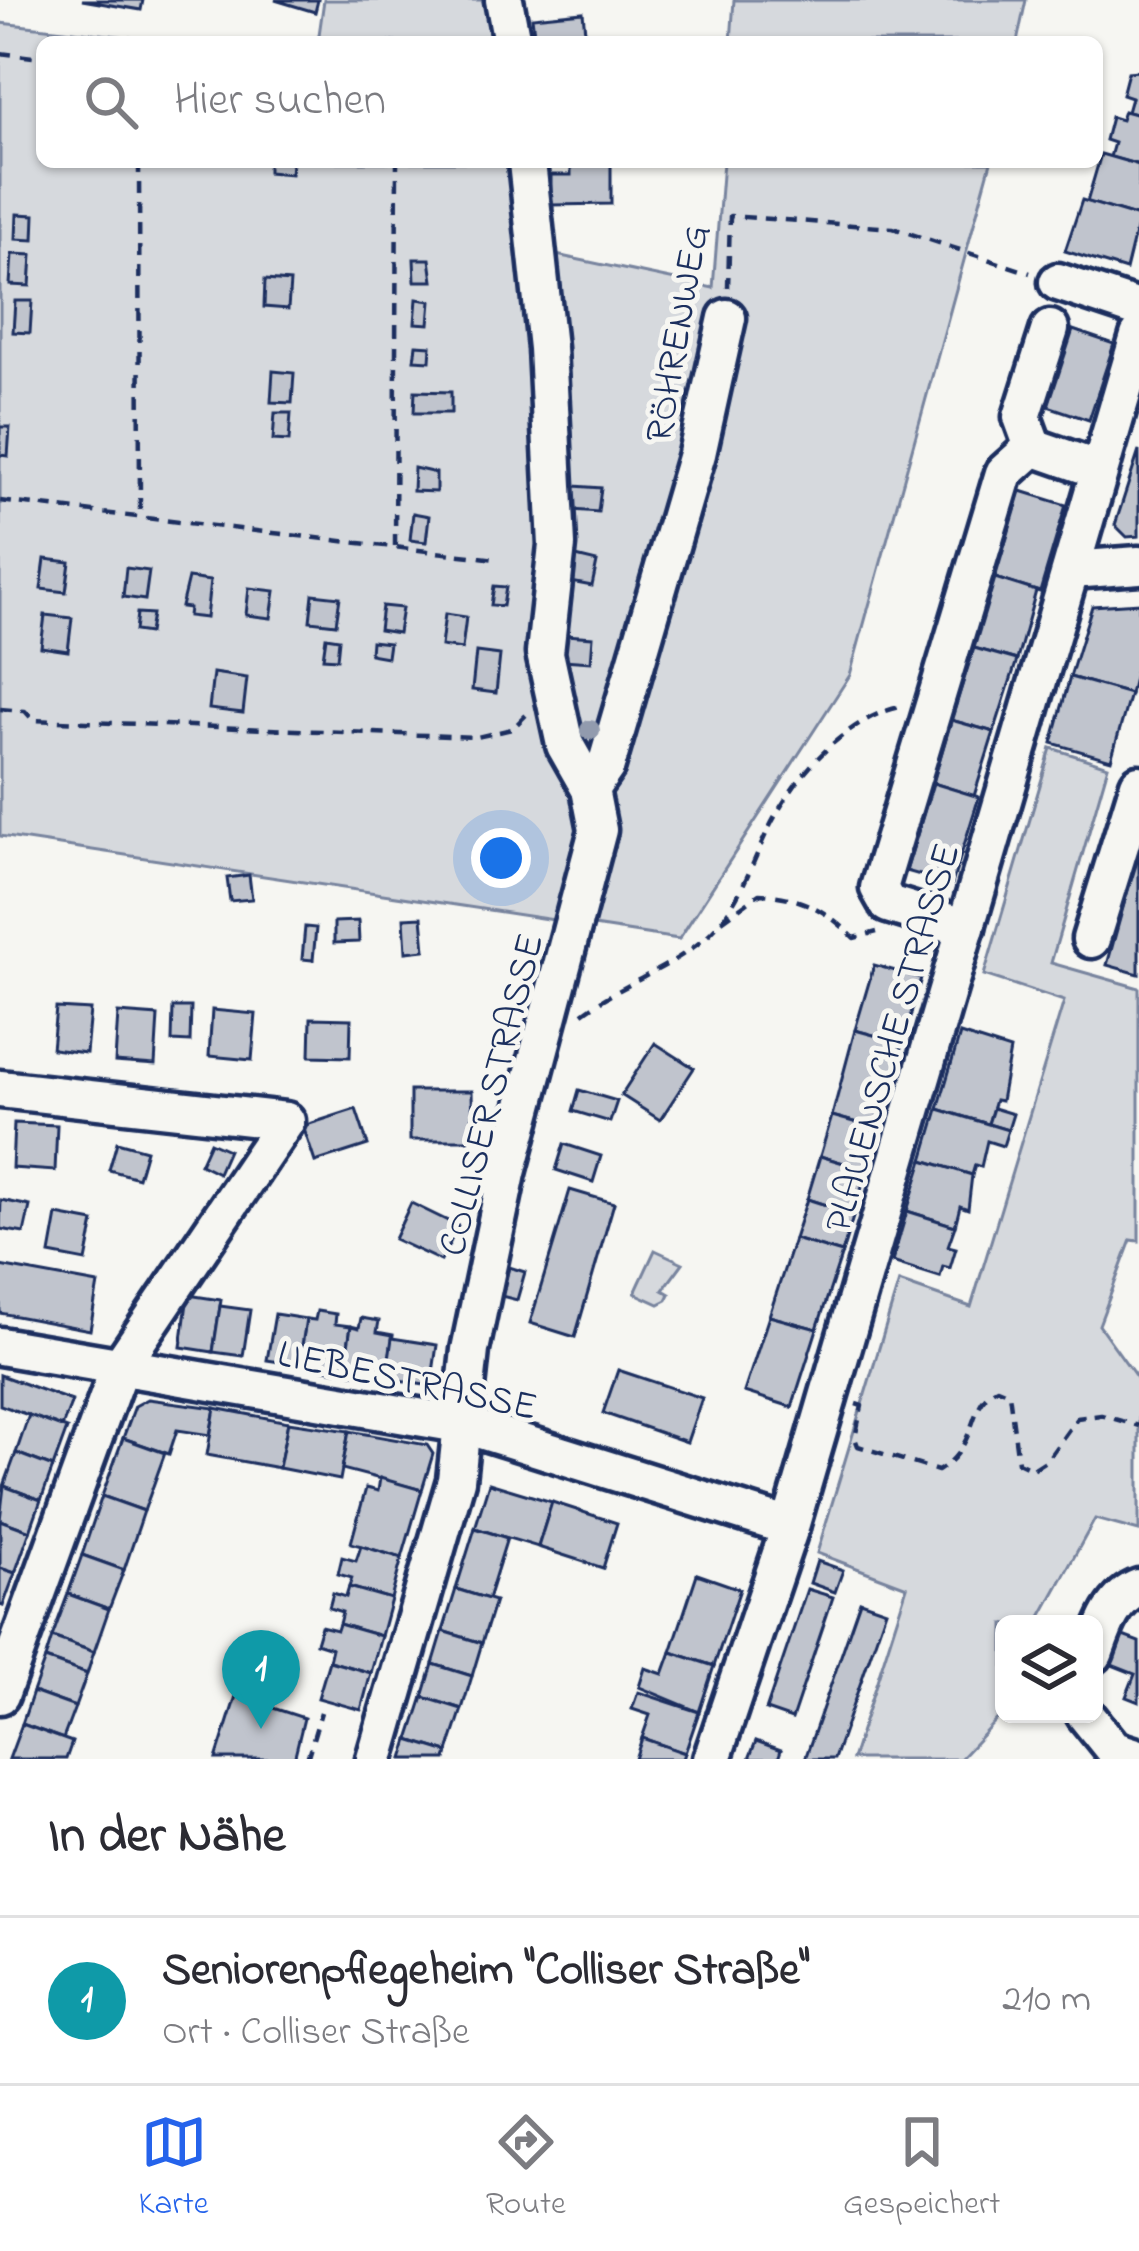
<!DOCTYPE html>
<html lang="de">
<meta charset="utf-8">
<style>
body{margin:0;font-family:"Indie Flower",sans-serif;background:#f7f7f7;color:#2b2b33}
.controls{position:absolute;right:36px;bottom:36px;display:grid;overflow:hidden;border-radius:18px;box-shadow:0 3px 9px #0004}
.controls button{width:108px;height:108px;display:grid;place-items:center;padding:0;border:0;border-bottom:3px solid #e1e1e2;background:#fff;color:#2b2b33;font:60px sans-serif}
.you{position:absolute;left:501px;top:858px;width:42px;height:42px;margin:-30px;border:9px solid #fff;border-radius:50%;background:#1a73e8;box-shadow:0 0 0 18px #1a73e833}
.badge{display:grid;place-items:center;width:78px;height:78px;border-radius:50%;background:#2563eb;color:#fff;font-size:39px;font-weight:700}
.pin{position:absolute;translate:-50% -99px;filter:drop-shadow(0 3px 6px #0008)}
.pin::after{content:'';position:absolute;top:63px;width:42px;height:36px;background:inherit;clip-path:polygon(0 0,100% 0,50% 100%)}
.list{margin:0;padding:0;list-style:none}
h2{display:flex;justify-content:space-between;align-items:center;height:156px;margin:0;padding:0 48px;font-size:51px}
h2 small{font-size:39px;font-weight:400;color:#7c7c81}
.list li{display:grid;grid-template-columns:78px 1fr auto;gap:36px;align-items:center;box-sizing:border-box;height:168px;padding:0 48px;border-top:3px solid #e1e1e2}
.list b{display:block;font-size:45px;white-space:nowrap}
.list p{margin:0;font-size:39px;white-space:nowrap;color:#7c7c81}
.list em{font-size:39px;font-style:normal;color:#7c7c81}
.icon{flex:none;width:66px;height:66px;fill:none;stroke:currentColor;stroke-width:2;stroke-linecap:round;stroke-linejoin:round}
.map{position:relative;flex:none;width:1139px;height:1759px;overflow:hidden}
.search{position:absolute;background:#fff;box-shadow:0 3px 9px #0004;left:36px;right:36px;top:36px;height:132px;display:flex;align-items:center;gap:30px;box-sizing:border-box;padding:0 42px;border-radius:18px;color:#7c7c81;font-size:45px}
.sheet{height:324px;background:#fff}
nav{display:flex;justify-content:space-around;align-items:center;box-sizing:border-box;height:168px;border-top:3px solid #e1e1e2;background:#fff;font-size:33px;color:#7c7c81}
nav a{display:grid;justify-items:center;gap:6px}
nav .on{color:#2563eb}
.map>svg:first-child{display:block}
.green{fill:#d6d9dd;stroke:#78849e;stroke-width:3}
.building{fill:#c0c4cd;stroke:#1b2f5e;stroke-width:3}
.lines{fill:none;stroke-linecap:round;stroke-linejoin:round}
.minor-casing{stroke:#1b2f5e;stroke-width:45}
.path{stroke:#1b2f5e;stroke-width:4.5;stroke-dasharray:12 9;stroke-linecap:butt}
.minor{stroke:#f6f6f2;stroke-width:36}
.tree{fill:#929bae}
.labels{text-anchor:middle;stroke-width:10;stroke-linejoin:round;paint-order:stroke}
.street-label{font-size:39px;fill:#1b2f5e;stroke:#f6f6f2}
</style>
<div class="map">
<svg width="1139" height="1759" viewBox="0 0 1139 1759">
<rect width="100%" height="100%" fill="#f6f6f2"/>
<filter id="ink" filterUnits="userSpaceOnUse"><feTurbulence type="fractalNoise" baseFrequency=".00833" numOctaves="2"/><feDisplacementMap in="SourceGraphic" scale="24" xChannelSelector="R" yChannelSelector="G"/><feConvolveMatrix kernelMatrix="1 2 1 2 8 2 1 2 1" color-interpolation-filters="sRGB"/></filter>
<g filter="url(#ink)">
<g class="green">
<polygon points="324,0 496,0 503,42 318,42"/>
<polygon points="734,0 1026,0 1017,42 731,42"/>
<polygon points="0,23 173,42 42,42 42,162 518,162 523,248 713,288 723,162 991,162 850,675 679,939 0,836"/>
<polygon points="1051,748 1108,766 1051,963 1139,988 1139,1241 1131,1240 1099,1325 1139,1381 1139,1531 1095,1519 1037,1624 1004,1624 1004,1712 960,1759 852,1759 907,1587 817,1553 899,1282 971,1307 1064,1001 984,975"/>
<polygon points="655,1250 683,1263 663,1290 670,1294 667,1300 659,1304 635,1293"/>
</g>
<g class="building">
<polygon points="82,0 143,0 141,10"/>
<polygon points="275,0 318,0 315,12"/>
<polygon points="583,12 586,42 535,42 532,17"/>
<polygon points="1139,71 1139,115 1127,112 1131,98 1122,95 1128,72"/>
<polygon points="1124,111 1139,115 1139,165 1110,157 1114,143 1105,140 1111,117 1121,120"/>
<polygon points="1101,154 1139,165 1139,217 1087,202"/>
<polygon points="268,162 292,162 291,174 268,172"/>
<polygon points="571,162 611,162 611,204 551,205 551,175 571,175"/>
<polygon points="1082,200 1139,217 1126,270 1065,251"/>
<polygon points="17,214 35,215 34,240 16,239"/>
<polygon points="12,254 32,255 30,286 10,285"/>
<polygon points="414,259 430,259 433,281 415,281"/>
<polygon points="265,280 290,282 288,309 264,307"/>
<polygon points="417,299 431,301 429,324 415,323"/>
<polygon points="15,301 32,301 30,333 13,332"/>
<polygon points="1073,330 1114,344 1089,420 1048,406"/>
<polygon points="416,345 431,346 430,361 414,360"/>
<polygon points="273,371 294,373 292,403 271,402"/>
<polygon points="415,391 451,392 451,413 414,413"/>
<polygon points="275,413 291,413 289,441 273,440"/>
<polygon points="0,427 10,427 8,456 0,455"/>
<polygon points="1139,451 1139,536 1127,537 1115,525"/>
<polygon points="414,468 436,473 436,492 413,491"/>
<polygon points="574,486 601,488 598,512 573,510"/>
<polygon points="1021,491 1066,505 1040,592 995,578"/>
<polygon points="413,513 429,516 426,542 410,540"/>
<polygon points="576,557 597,562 592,586 571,582"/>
<polygon points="45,559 70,562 66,592 41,589"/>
<polygon points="126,568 149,571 145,600 123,597"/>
<polygon points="188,578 210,581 206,618 188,616 189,608 181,607"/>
<polygon points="995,578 1036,591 1017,660 974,648"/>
<polygon points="494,586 506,587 503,606 491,605"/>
<polygon points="249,588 275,591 271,618 246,615"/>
<polygon points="313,594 340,597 336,624 310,621"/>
<polygon points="1139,603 1139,657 1130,694 1070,677 1092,606"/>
<polygon points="382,606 402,608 398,633 379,630"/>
<polygon points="137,613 152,614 149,633 135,631"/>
<polygon points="445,614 466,617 462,649 441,646"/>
<polygon points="45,615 72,618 68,651 41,647"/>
<polygon points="565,635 593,637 591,662 563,660"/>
<polygon points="326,637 339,639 337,659 323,658"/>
<polygon points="371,641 389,643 387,657 370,654"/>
<polygon points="974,648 1017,660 994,732 951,720"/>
<polygon points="476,652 500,655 496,693 472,690"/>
<polygon points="213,673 247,678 243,713 209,709"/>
<polygon points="1070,677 1130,694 1111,760 1052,743"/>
<polygon points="951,720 994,732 974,796 933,783"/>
<polygon points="933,783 979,797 952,884 906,871"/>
<polygon points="1139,850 1139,974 1107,965"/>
<polygon points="249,875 252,899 230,901 227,878"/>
<polygon points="422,917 425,950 406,952 404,918"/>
<polygon points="358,921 359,942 334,943 334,922"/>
<polygon points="305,927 316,928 313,960 302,959"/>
<polygon points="874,965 921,978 903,1043 855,1030"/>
<polygon points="173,1007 191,1007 190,1042 172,1041"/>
<polygon points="56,1008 90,1010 86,1053 52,1049"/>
<polygon points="212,1010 256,1014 252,1060 209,1056"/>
<polygon points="118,1013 158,1016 155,1065 115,1062"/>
<polygon points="311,1018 351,1019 350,1057 310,1056"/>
<polygon points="855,1030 903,1043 879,1129 832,1116"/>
<polygon points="960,1034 1010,1050 1001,1101 995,1100 988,1124 938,1109"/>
<polygon points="655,1043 694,1068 660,1120 621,1095"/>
<polygon points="579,1090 617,1101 610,1122 573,1111"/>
<polygon points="410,1091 472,1091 473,1140 410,1140"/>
<polygon points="993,1108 1013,1114 1008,1130 988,1124"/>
<polygon points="356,1109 368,1145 315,1162 303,1126"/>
<polygon points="938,1109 1008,1130 1003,1146 987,1141 981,1167 975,1165 972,1175 923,1160"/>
<polygon points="832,1116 879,1129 867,1170 820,1156"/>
<polygon points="14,1123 57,1125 55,1171 12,1168"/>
<polygon points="117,1142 146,1150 138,1178 109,1170"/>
<polygon points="210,1142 228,1150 218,1173 200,1164"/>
<polygon points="564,1144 601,1156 593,1182 556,1170"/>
<polygon points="820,1156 867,1170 854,1214 807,1199"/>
<polygon points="923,1160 972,1175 968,1209 960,1206 955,1226 907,1211"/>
<polygon points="570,1190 614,1203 575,1337 530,1323"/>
<polygon points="807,1199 854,1214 842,1253 794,1239"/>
<polygon points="1,1200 30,1206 24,1233 0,1229"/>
<polygon points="411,1203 458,1226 441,1261 394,1239"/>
<polygon points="907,1211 955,1226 948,1246 956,1248 950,1268 943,1266 940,1277 892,1262"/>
<polygon points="57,1215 94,1222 86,1261 50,1254"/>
<polygon points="794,1239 842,1253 817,1329 769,1316"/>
<polygon points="0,1266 98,1284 90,1330 0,1313"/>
<polygon points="509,1267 525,1272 517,1300 501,1296"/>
<polygon points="188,1295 221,1300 213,1352 181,1347"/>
<polygon points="220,1306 250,1310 243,1356 213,1352"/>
<polygon points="317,1311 336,1314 335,1324 351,1326 344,1372 299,1365 306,1319 315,1320"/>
<polygon points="275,1314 306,1319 299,1365 267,1360"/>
<polygon points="769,1316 817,1329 792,1407 744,1392"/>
<polygon points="361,1318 379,1321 377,1332 393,1335 386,1379 344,1372 351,1326 359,1328"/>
<polygon points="392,1338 437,1345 431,1386 386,1379"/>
<polygon points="618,1370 702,1398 687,1442 603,1413"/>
<polygon points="0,1375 72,1401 62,1427 0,1405"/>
<polygon points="148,1399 215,1408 210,1435 177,1430 169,1454 123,1438 135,1406"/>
<polygon points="215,1408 288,1422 279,1468 207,1455"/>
<polygon points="29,1415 67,1429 53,1467 16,1453"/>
<polygon points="288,1422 349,1431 340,1480 279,1468"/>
<polygon points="349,1431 427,1445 433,1454 422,1490 342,1469"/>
<polygon points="123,1438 165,1453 144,1511 102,1496"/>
<polygon points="16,1453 53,1467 41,1500 4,1486"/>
<polygon points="380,1478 422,1490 402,1558 351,1543 366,1488 378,1491"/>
<polygon points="489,1483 552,1502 538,1547 475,1528"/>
<polygon points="4,1486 41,1500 30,1531 0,1520"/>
<polygon points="102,1496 144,1511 124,1570 82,1555"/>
<polygon points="552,1502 617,1523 603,1568 538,1547"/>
<polygon points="0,1520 30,1531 15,1573 0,1568"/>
<polygon points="475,1528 507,1538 488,1599 456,1589"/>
<polygon points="361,1546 402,1558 391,1599 349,1587 352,1578 338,1574 342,1557 356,1561"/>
<polygon points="82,1555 124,1570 109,1609 68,1594"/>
<polygon points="817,1561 843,1570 835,1592 810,1583"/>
<polygon points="0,1568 15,1573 3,1606 0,1605"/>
<polygon points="697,1574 740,1589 714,1666 671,1652"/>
<polygon points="349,1587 391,1599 381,1636 339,1624 342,1612 329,1608 333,1593 346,1597"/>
<polygon points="456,1589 495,1601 482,1643 443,1631"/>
<polygon points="807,1589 833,1597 792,1719 766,1710"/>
<polygon points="68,1594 109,1609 94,1652 52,1637"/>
<polygon points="860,1601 886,1610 834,1759 805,1759"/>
<polygon points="339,1624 381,1636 371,1673 329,1661 332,1648 316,1643 321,1626 337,1630"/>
<polygon points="443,1631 482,1643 472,1676 433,1664"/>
<polygon points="1115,1633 1139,1642 1139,1702 1126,1697 1135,1674 1104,1662"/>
<polygon points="52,1637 94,1652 87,1674 45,1659"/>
<polygon points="671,1652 714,1666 699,1712 639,1687 645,1668 663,1674"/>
<polygon points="45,1659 87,1674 75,1707 33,1692"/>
<polygon points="329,1661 371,1673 361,1710 318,1698"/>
<polygon points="433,1664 472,1676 462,1709 423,1697"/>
<polygon points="33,1692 75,1707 63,1739 22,1724"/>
<polygon points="638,1692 699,1712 685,1753 642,1738 650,1715 632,1709"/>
<polygon points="236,1696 304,1718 294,1759 216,1759"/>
<polygon points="423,1697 462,1709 448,1752 409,1740"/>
<polygon points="22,1724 72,1742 66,1759 9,1759"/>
<polygon points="642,1738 685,1753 683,1759 635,1759"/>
<polygon points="409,1740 448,1752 446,1759 403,1759"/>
<polygon points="756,1741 781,1750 778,1759 749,1759"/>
</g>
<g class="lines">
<defs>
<g id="minor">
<polyline points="504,0 512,42"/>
<polyline points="1058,282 1139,309"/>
<polyline points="1033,447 1022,417 1050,329"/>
<polyline points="1071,570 1139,565"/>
<polyline points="590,789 606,766 697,454 727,318"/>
<polyline points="966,928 888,904 879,888 1004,473 1033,447 1099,470"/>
<polyline points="1091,939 1139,784"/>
<polyline points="0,1089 286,1121 119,1368 0,1695"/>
<polyline points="0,1346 465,1425 790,1527"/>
<path d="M1094,1654C1103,1629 1112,1598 1139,1588"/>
<polyline points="1085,1714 1114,1750 1139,1758"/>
<polyline points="375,1759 456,1480 470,1350 507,1173 598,830 590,789 565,745 545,653 557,545 547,348 527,162"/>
<polyline points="712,1759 790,1527 1139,336"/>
</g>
</defs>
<use href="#minor" class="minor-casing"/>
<g class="path">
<polyline points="0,53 42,58"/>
<polyline points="139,162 140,516"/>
<polyline points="728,288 730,216 893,228 1030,273"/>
<polyline points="0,501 496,559"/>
<polyline points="395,546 397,162"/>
<polyline points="0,709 25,711 33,720 477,737 512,729 527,714"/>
<path d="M722,921L759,894C799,896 826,909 854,938L877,932"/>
<path d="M583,1013C624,982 680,966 715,928C740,901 752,863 768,830C793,779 843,719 900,707"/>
<path d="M856,1404L862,1406L855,1438L858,1446L938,1471C980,1445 966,1404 997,1388L1009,1393L1018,1462L1033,1469L1047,1460L1077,1418L1101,1415L1139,1426"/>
<polyline points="307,1759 321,1712"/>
</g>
<use href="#minor" class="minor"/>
</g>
<circle class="tree" cx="590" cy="730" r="10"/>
</g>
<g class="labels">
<g class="street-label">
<text transform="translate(675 333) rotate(-80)" y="14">RÖHRENWEG</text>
<text transform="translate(890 1037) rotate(-74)" y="14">PLAUENSCHE STRASSE</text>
<text transform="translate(489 1094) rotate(-76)" y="14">COLLISER STRASSE</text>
<text transform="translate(408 1378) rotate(12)" y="14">LIEBESTRASSE</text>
</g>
</g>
</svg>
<div class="controls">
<button><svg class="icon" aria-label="layers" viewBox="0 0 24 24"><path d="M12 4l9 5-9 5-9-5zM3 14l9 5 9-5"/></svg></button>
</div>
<div class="you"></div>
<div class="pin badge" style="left:261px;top:1729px;background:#0f9aa8">1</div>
<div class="search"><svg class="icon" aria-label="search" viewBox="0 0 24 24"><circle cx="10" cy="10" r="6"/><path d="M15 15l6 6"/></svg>Hier suchen</div>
</div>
<section class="sheet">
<h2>In der Nähe<small></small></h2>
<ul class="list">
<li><span class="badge" style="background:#0f9aa8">1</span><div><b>Seniorenpflegeheim &quot;Colliser Straße&quot;</b><p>Ort · Colliser Straße</p></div><em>210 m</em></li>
</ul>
</section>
<nav>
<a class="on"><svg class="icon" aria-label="map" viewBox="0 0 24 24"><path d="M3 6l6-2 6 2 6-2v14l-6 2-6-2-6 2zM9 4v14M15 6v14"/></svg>Karte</a>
<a><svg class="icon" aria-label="directions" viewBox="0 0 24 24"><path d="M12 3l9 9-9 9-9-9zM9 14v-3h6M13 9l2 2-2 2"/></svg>Route</a>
<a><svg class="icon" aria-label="saved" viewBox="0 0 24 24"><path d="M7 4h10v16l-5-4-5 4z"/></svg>Gespeichert</a>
</nav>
